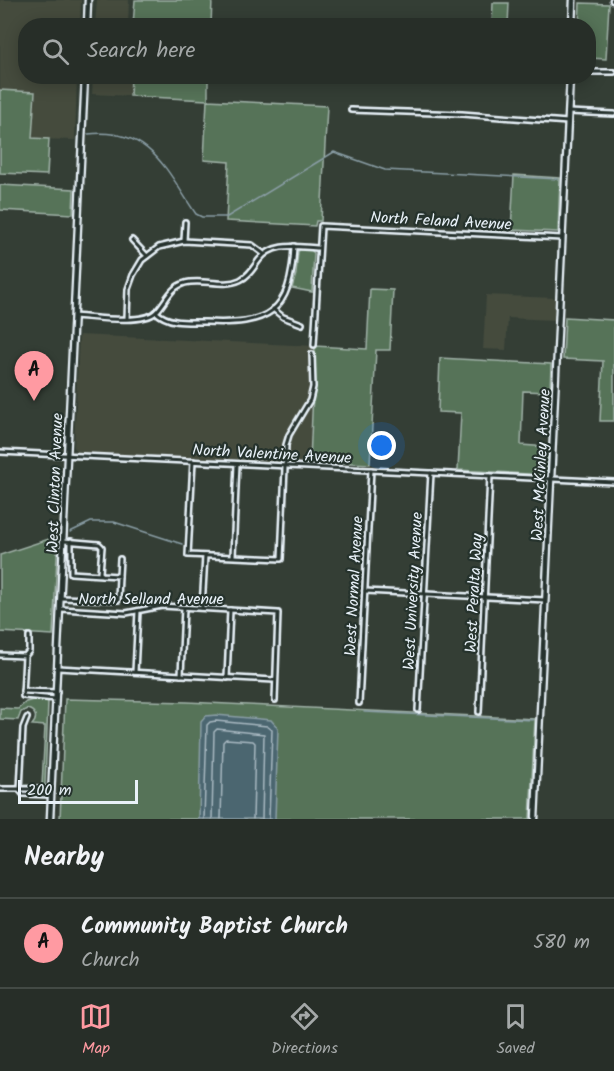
<!DOCTYPE html>
<style>
body{margin:0;font-family:Kalam,sans-serif;background:#2f3630;color:#f1f3f6}
.scale{position:absolute;left:18px;bottom:15px;width:120px;box-sizing:border-box;padding-left:6px;border:3px solid #e8f1f8;border-top:0;font-size:16px;line-height:21px;white-space:nowrap;color:#e8f1f8;-webkit-text-stroke:4px #26332d;paint-order:stroke}
.you{position:absolute;left:382px;top:446px;width:21px;height:21px;margin:-15px;border:4px solid #fff;border-radius:50%;background:#1a73e8;box-shadow:0 0 0 9px #1a73e833}
.badge{display:grid;place-items:center;width:39px;height:39px;border-radius:50%;background:#ff9aa2;color:#111;font-size:20px;font-weight:700}
.pin{position:absolute;translate:-50% -50px;filter:drop-shadow(0 2px 3px #0008)}
.pin::after{content:'';position:absolute;top:32px;width:21px;height:18px;background:inherit;clip-path:polygon(0 0,100% 0,50% 100%)}
.list{margin:0;padding:0;list-style:none}
h2{display:flex;justify-content:space-between;align-items:center;height:78px;margin:0;padding:0 24px;font-size:26px}
h2 small{font-size:20px;font-weight:400;color:#a4a8a8}
.list li{display:grid;grid-template-columns:39px 1fr auto;gap:18px;align-items:center;box-sizing:border-box;height:90px;padding:0 24px;border-top:2px solid #434a45}
.list b{display:block;font-size:22px;white-space:nowrap}
.list p{margin:0;font-size:20px;white-space:nowrap;color:#a4a8a8}
.list em{font-size:20px;font-style:normal;color:#a4a8a8}
.icon{flex:none;width:33px;height:33px;fill:none;stroke:currentColor;stroke-width:2;stroke-linecap:round;stroke-linejoin:round}
.map{position:relative;flex:none;width:614px;height:819px;overflow:hidden}
.search{position:absolute;background:#272e28;box-shadow:0 3px 15px #0003;left:18px;right:18px;top:18px;height:66px;display:flex;align-items:center;gap:15px;box-sizing:border-box;padding:0 21px;border-radius:24px;color:#a4a8a8;font-size:22px}
.sheet{height:168px;background:#272e28}
nav{display:flex;justify-content:space-around;align-items:center;box-sizing:border-box;height:84px;border-top:2px solid #434a45;background:#272e28;font-size:16px;color:#a4a8a8}
nav a{display:grid;justify-items:center;gap:3px}
nav .on{color:#ff9aa2}
.map>svg:first-child{display:block}
.built{fill:#444b3e}
.green{fill:#577359;stroke:#a0b2a8;stroke-width:1.5}
.water{fill:#4b6670;stroke:#8a9ea6;stroke-width:1.5}
.lines{fill:none;stroke-linecap:round;stroke-linejoin:round}
.shore{stroke:#a9b9c2;stroke-width:1.5}
.stream{stroke:#8a9ea6;stroke-width:1.5}
.street-casing{stroke:#e8f1f8;stroke-width:8}
.secondary-casing{stroke:#e8f1f8;stroke-width:9}
.street{stroke:#26332d;stroke-width:3}
.secondary{stroke:#26332d;stroke-width:4.5}
.labels{text-anchor:middle;stroke-width:4.5;stroke-linejoin:round;paint-order:stroke}
.street-label{font-size:16px;fill:#e8f1f8;stroke:#26332d}
</style>
<div class="map">
<svg width="614" height="819" viewBox="0 0 614 819">
<rect width="100%" height="100%" fill="#343e35"/>
<filter id="ink" filterUnits="userSpaceOnUse"><feTurbulence type="fractalNoise" baseFrequency=".0167" numOctaves="2"/><feDisplacementMap in="SourceGraphic" scale="12" xChannelSelector="R" yChannelSelector="G"/><feConvolveMatrix kernelMatrix="1 2 1 2 8 2 1 2 1" color-interpolation-filters="sRGB"/></filter>
<g filter="url(#ink)">
<g class="built">
<polygon points="0,0 81,0 80,25 26,26 26,76 77,77 75,140 32,139 35,92 0,90"/>
<polygon points="97,0 129,0 128,25 95,25"/>
<polygon points="93,77 131,77 130,96 92,94"/>
<polygon points="486,295 555,298 554,320 508,318 506,350 483,349"/>
<polygon points="79,335 315,346 310,463 77,452 74,447"/>
</g>
<g class="green">
<polygon points="135,0 212,0 211,25 133,25"/>
<polygon points="493,3 509,3 508,25 492,25"/>
<polygon points="580,3 609,4 606,59 589,58 588,26 579,25"/>
<polygon points="208,76 208,100 327,106 321,221 316,221 315,226 226,221 229,162 204,160 207,100 130,96 131,77"/>
<polygon points="0,90 35,92 32,138 49,139 47,175 0,173"/>
<polygon points="514,175 560,178 558,232 511,230"/>
<polygon points="0,185 74,189 73,214 0,210"/>
<polygon points="300,249 311,250 314,253 312,292 292,288 296,274 298,252"/>
<polygon points="370,289 393,290 390,350 376,350 370,464 310,461 315,346 367,349"/>
<polygon points="565,317 614,320 614,421 600,421 603,361 563,359"/>
<polygon points="440,358 551,364 550,392 523,391 521,445 548,447 546,475 458,470 461,413 438,412"/>
<polygon points="58,536 53,635 0,632 0,555"/>
<path d="M36,699H45L48,702L45,784L43,788L26,787V785L42,786L45,726L32,725C38,719 36,711 27,709L21,712L18,720L0,719V708L18,709L26,702Z"/>
<polygon points="65,699 187,702 535,719 530,819 60,819"/>
</g>
<polygon class="water" points="216,715 271,720 278,728 275,819 199,819 201,722 206,716"/>
<g class="lines">
<g class="shore">
<polyline points="204,819 207,725 210,722 216,721 267,726 272,730 269,819"/>
<polyline points="212,819 214,732 217,729 264,734 262,819"/>
<polyline points="221,819 223,742 226,739 253,741 255,743 253,819"/>
</g>
<g class="stream">
<path d="M88,134C151,127 166,170 196,214L202,217H227L334,152L385,170L558,179"/>
<polyline points="70,532 91,522 114,522 182,544"/>
<polyline points="364,712 533,720"/>
</g>
<defs>
<g id="street">
<polyline points="588,72 614,72"/>
<polyline points="351,110 462,114 568,122"/>
<polyline points="568,112 614,114"/>
<polyline points="132,240 147,256"/>
<polyline points="184,241 185,222"/>
<polyline points="273,309 283,317 302,324"/>
<path d="M156,312C169,324 187,322 205,322C268,325 291,314 294,246"/>
<path d="M74,316C93,317 142,325 156,312C166,302 170,287 185,283C202,278 223,288 240,280C249,276 253,268 259,260C274,241 297,247 319,248"/>
<polyline points="127,318 128,289 133,275 142,260 159,247 184,241 252,245 264,254"/>
<polyline points="314,345 321,226 562,238"/>
<polyline points="0,452 614,482"/>
<polyline points="193,461 188,555 281,559 286,445 289,435 310,400 313,387 312,354"/>
<polyline points="64,541 99,544 102,547 100,573 102,575 119,576 120,559"/>
<polyline points="71,541 71,573 102,575"/>
<polyline points="233,556 237,464"/>
<polyline points="365,591 545,600"/>
<polyline points="61,598 118,600 119,576"/>
<polyline points="202,608 205,556"/>
<polyline points="61,609 126,613 162,606 278,613 275,700"/>
<polyline points="29,636 29,651 25,656 23,696 56,699"/>
<polyline points="0,655 25,656"/>
<polyline points="58,668 274,680"/>
<polyline points="135,672 138,611"/>
<polyline points="181,675 184,608"/>
<polyline points="227,678 230,610"/>
<polyline points="23,691 57,692"/>
<polyline points="359,703 371,470"/>
<polyline points="418,710 431,473"/>
<polyline points="479,712 490,476"/>
<polyline points="0,789 51,789"/>
<polyline points="20,790 23,728 27,718"/>
<polyline points="20,790 23,794 51,795"/>
</g>
<g id="secondary">
<polyline points="613,0 614,0"/>
<polyline points="87,26 88,0"/>
<polyline points="572,26 573,0"/>
<polyline points="50,819 85,76"/>
<polyline points="535,819 570,76"/>
</g>
</defs>
<use href="#street" class="street-casing"/>
<use href="#secondary" class="secondary-casing"/>
<use href="#street" class="street"/>
<use href="#secondary" class="secondary"/>
</g>
</g>
<g class="labels">
<g class="street-label">
<text transform="translate(441 220) rotate(3)" y="6">North Feland Avenue</text>
<text transform="translate(272 453) rotate(3)" y="6">North Valentine Avenue</text>
<text transform="translate(540 465) rotate(-87)" y="6">West McKinley Avenue</text>
<text transform="translate(54 483) rotate(-88)" y="6">West Clinton Avenue</text>
<text transform="translate(353 586) rotate(-87)" y="6">West Normal Avenue</text>
<text transform="translate(412 591) rotate(-87)" y="6">West University Avenue</text>
<text transform="translate(473 593) rotate(-87)" y="6">West Peralta Way</text>
<text x="151" y="604">North Selland Avenue</text>
</g>
</g>
</svg>
<div class="scale">200 m</div>
<div class="you"></div>
<div class="pin badge" style="left:34px;top:401px">A</div>
<div class="search"><svg class="icon" aria-label="search" viewBox="0 0 24 24"><circle cx="10" cy="10" r="6"/><path d="M15 15l6 6"/></svg>Search here</div>
</div>
<section class="sheet">
<h2>Nearby<small></small></h2>
<ul class="list">
<li><span class="badge">A</span><div><b>Community Baptist Church</b><p>Church</p></div><em>580 m</em></li>
</ul>
</section>
<nav>
<a class="on"><svg class="icon" aria-label="map" viewBox="0 0 24 24"><path d="M3 6l6-2 6 2 6-2v14l-6 2-6-2-6 2zM9 4v14M15 6v14"/></svg>Map</a>
<a><svg class="icon" aria-label="directions" viewBox="0 0 24 24"><path d="M12 3l9 9-9 9-9-9zM9 14v-3h6M13 9l2 2-2 2"/></svg>Directions</a>
<a><svg class="icon" aria-label="saved" viewBox="0 0 24 24"><path d="M7 4h10v16l-5-4-5 4z"/></svg>Saved</a>
</nav>
